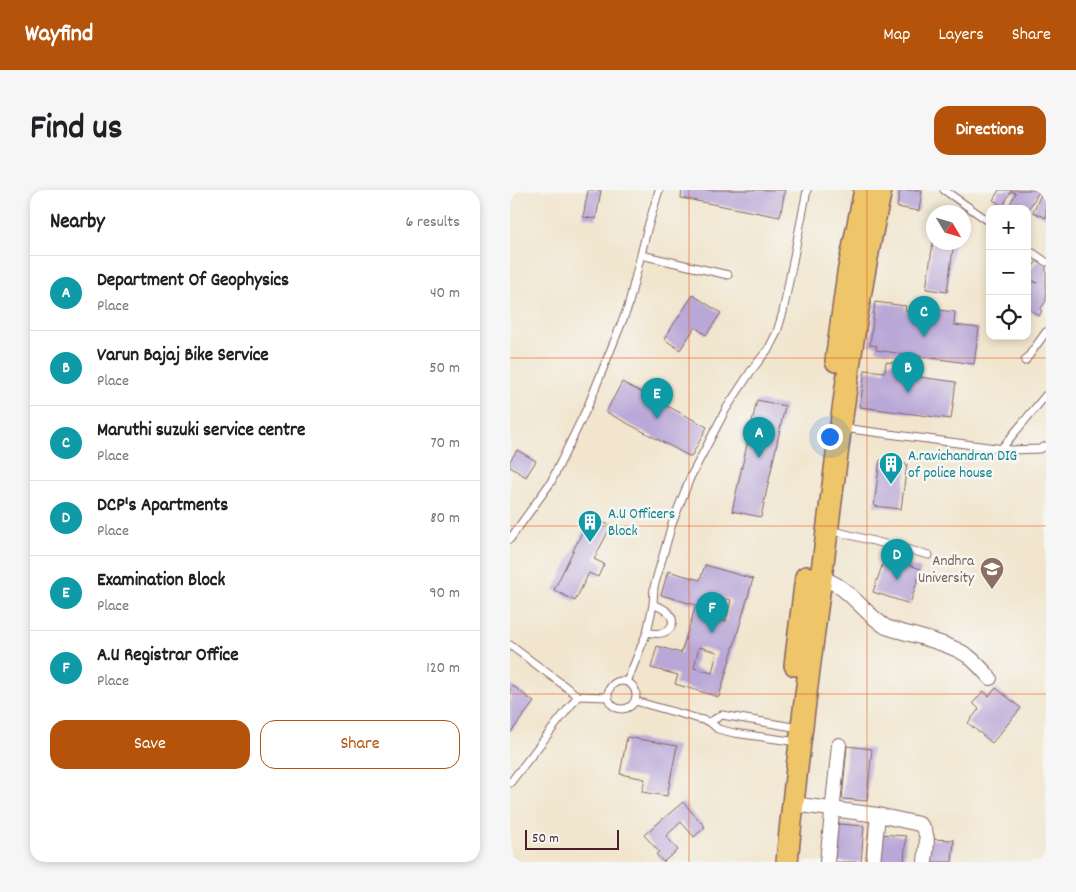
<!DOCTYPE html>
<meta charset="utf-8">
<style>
body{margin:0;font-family:Dekko,sans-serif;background:#f6f6f6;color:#202124}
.controls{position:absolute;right:15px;top:15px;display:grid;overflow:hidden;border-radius:10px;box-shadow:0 2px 8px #0003}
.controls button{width:45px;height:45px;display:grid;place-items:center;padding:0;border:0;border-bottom:1px solid #e0e0e0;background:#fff;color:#202124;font:25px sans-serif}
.compass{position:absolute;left:416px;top:15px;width:45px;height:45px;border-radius:50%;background:#fff;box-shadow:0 2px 8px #0003;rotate:128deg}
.scale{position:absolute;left:15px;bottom:12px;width:94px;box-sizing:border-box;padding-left:5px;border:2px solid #4a1f2b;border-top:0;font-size:14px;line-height:18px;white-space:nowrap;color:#4a1f2b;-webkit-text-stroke:4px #f6f6f2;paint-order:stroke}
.you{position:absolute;left:319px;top:246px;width:18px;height:18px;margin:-12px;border:4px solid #fff;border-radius:50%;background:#1a73e8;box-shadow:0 0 0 8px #1a73e833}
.badge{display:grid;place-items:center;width:32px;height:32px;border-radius:50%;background:#b45309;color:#fff;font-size:16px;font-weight:700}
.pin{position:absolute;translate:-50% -41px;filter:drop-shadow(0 1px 2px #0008)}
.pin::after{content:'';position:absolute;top:26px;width:18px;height:15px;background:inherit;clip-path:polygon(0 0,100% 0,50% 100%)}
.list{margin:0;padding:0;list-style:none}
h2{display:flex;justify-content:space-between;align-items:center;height:65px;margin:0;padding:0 20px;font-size:21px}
h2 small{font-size:16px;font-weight:400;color:#757577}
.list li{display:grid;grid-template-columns:32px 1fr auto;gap:15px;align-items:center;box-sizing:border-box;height:75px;padding:0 20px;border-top:1px solid #e0e0e0}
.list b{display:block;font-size:19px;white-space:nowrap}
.list p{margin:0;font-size:16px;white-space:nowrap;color:#757577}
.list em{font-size:16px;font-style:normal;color:#757577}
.actions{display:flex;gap:10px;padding:15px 20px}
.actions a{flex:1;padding:11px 0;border:1px solid #b45309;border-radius:15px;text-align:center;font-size:18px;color:#b45309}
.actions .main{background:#b45309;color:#fff}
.icon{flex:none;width:28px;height:28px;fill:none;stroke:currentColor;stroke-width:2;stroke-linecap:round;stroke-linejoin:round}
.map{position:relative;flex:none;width:536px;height:672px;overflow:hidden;border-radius:15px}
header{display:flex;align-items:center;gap:30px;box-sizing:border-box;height:70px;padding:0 25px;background:#b45309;color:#fff}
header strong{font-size:24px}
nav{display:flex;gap:28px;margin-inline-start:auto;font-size:18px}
.intro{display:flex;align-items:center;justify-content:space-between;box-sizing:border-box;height:120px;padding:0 30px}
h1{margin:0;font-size:35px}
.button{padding:12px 22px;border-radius:15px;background:#b45309;color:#fff;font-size:18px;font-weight:700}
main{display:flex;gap:30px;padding:0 30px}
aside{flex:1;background:#fff;border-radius:15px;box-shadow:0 2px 8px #0003}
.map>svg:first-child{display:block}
.building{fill:#b9a7d7;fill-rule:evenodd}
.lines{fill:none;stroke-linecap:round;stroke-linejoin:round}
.lane-casing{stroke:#846464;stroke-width:9}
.street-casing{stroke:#846464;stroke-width:16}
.primary-casing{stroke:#846464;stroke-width:24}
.lane{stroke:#fff;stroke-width:7}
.street{stroke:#fff;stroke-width:14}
.primary{stroke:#eec569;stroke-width:21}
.grid{fill:none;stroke:#e0560e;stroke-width:1;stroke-opacity:0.55}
.labels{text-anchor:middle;stroke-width:5;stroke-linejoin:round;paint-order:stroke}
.culture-label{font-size:15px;fill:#0d838f;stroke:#f6f6f2;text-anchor:start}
.education-label{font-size:15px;fill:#785e54;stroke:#f6f6f2;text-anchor:end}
</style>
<header>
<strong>Wayfind</strong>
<nav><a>Map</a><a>Layers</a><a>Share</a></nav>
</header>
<div class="intro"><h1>Find us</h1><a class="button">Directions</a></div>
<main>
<aside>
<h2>Nearby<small>6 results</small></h2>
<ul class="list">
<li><span class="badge" style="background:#0f9aa8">A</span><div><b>Department Of Geophysics</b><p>Place</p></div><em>40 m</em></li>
<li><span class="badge" style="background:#0f9aa8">B</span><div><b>Varun Bajaj Bike Service</b><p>Place</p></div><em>50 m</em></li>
<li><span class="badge" style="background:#0f9aa8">C</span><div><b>Maruthi suzuki service centre</b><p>Place</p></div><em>70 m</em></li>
<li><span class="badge" style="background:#0f9aa8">D</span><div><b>DCP's Apartments</b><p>Place</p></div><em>80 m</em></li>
<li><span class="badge" style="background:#0f9aa8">E</span><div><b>Examination Block</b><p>Place</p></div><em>90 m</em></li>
<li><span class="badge" style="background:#0f9aa8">F</span><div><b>A.U Registrar Office</b><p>Place</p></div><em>120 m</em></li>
</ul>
<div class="actions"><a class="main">Save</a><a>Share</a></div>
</aside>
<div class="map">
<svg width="536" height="672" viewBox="0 0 536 672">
<rect width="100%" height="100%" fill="#f6f6f2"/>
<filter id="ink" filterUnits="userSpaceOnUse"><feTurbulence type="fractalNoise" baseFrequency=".02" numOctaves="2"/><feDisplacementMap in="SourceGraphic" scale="10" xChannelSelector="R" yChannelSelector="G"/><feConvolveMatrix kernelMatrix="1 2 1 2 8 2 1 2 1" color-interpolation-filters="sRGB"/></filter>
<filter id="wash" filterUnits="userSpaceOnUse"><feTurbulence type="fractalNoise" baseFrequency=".0096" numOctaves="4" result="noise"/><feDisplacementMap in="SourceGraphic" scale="20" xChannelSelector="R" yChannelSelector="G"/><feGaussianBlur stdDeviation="1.12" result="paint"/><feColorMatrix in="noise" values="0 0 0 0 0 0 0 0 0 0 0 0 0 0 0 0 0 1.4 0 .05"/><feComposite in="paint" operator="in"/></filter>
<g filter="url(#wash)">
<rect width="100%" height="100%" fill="#f1e5cd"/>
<g id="blocks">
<g class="building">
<polygon points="78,0 91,0 86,29 73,27"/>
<polygon points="172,0 275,0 270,27 171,8"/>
<polygon points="390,0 412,0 409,21 387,17"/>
<polygon points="489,0 530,0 517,22 517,19 501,19 498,17 506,3 501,1 493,16 483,10"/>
<polygon points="533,0 536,0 536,28 523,22"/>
<polygon points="423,52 444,52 437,102 416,99"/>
<polygon points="528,70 536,76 536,111 530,120 532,121 529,126 517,118 517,94 520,91 527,93 517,84"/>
<polygon points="183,105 211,123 196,145 185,137 170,160 154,149"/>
<polygon points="365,112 396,116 395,121 427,125 428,120 445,122 444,135 469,138 464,174 366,160 367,156 360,155"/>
<polygon points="376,172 410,176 409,187 446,192 441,229 350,217 355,180 375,182"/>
<polygon points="112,192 197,237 181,267 96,222"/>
<polygon points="247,210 275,216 251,327 222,321"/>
<polygon points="7,260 26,271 16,287 0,277 0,271"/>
<polygon points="370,270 397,274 391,319 364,316"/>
<polygon points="80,326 101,336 84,369 94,374 88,387 79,383 65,411 44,400"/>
<polygon points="375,367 411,379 400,414 363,402"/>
<path d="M195,375L243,389L209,507L165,494L168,485L141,478L147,456L171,463L186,415L151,405L158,381L190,390ZM203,406L221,410L216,431L198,427ZM189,457L207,462L202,483L184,478Z"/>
<polygon points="2,495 24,512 0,543 0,497"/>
<polygon points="486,498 511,518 482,553 458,533 469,519 463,513 473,501 479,506"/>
<polygon points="117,547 167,556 157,606 132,602 135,589 110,584"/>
<polygon points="337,556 362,559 357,611 332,609"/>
<polygon points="173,612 195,637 184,647 171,632 156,646 168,660 153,672 146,664 149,662 134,645"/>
<polygon points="328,634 354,636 351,672 324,672"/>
<polygon points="371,644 396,646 394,672 369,672"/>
<polygon points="420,649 444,650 442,672 418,672"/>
</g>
</g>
</g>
<g filter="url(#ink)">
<use href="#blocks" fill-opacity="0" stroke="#846464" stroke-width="1"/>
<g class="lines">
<defs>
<g id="lane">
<polyline points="434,0 480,32"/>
<polyline points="517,59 536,72"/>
<polyline points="131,65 218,85"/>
<polyline points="515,171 536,142"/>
<polyline points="333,238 501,260 530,259 536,256"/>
<polyline points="491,259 536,205"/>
<polyline points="320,340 419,365"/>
<polyline points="0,349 41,292 78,216 118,117 137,40 149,0"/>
<path d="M143,415C173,422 166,450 137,442L143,415L144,397L162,334L180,288L216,219L241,181L259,158L267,142L273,122L297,0"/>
<polyline points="0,455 68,506 98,507"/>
<circle cx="112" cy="505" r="14"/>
<polyline points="117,492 137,442"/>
<polyline points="125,511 200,532 208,539 224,543 288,552"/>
<polyline points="200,532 212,525 289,538"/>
<polyline points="0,593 68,506"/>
</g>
<g id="street">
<path d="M311,388C338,395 352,422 376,437C399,445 438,452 458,466C466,472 473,480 480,488"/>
<path d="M282,614L368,625L409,634C421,643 416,658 415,672"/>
<polyline points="317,672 329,555"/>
<polyline points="363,672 368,625"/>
</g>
<g id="primary">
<polyline points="326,171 338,83 355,0"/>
<polyline points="285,475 296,387"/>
<path d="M277,672C287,564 302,457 316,350C331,233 345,115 371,0"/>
</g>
</defs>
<use href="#lane" class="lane-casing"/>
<use href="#street" class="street-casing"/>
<use href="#primary" class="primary-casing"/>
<use href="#lane" class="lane"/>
<use href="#street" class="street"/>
<use href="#primary" class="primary"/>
</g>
</g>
<path class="grid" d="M179,0V672M357,0V672M0,168H536M0,336H536M0,504H536"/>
<defs>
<symbol id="building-pin" viewBox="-11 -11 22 30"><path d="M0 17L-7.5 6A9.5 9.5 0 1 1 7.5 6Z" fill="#0f9aa8" stroke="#f6f6f2"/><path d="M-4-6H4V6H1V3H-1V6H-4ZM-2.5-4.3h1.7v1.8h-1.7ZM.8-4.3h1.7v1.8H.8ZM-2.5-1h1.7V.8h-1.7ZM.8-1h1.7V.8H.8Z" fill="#fff"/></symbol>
<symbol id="university-pin" viewBox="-11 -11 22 30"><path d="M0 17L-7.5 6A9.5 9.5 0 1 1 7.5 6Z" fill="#8d6e63" stroke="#f6f6f2"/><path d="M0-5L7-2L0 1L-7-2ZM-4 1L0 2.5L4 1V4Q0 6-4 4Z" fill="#fff"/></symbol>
</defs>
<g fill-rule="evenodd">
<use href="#building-pin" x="367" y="260" width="28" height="38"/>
<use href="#building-pin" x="66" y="318" width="28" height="38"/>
<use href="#university-pin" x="468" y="365" width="28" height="38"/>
</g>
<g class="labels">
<g class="culture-label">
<text x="398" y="270">A.ravichandran DIG<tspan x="398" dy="17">of police house</tspan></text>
<text x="98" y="328">A.U Officers<tspan x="98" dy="17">Block</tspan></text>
</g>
<g class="education-label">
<text x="464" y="375">Andhra<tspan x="464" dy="17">University</tspan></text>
</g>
</g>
</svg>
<div class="controls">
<button>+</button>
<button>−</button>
<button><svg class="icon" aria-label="locate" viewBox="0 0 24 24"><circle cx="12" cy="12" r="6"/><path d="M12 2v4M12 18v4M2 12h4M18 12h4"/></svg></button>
</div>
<svg class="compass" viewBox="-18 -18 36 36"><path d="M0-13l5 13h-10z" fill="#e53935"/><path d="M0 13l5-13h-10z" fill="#757577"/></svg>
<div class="scale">50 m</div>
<div class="you"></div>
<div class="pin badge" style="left:249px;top:268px;background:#0f9aa8">A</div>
<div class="pin badge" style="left:398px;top:203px;background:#0f9aa8">B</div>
<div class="pin badge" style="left:414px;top:147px;background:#0f9aa8">C</div>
<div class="pin badge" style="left:387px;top:390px;background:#0f9aa8">D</div>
<div class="pin badge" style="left:147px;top:229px;background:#0f9aa8">E</div>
<div class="pin badge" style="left:202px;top:443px;background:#0f9aa8">F</div>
</div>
</main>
